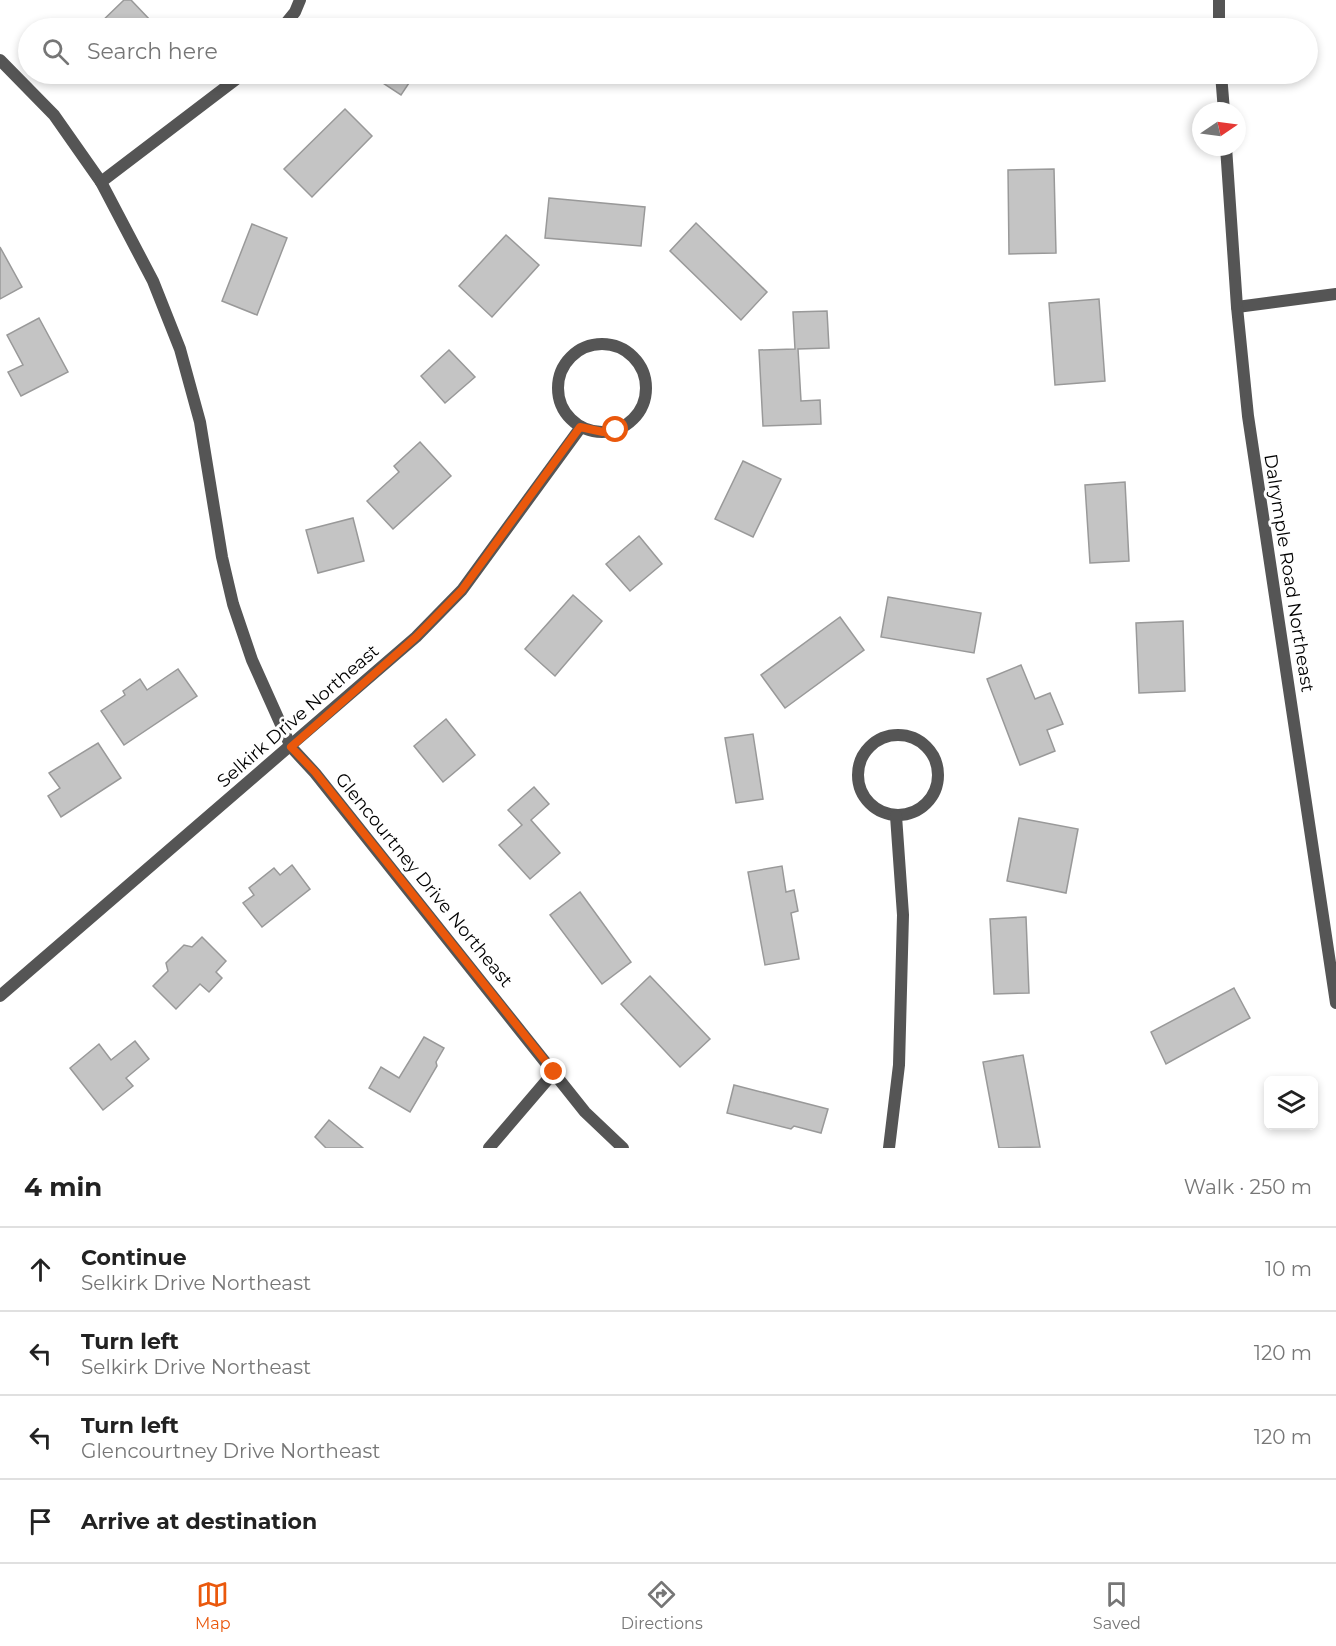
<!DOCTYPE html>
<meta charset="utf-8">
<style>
body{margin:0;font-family:Montserrat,sans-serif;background:#f2f2f2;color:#222}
.controls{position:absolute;right:18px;bottom:18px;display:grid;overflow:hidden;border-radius:9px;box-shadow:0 3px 9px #0003}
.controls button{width:54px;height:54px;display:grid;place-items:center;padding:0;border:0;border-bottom:2px solid #e0e0e0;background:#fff;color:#222;font:30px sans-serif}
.compass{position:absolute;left:1192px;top:102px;width:54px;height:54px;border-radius:50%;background:#fff;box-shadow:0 3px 9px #0003;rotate:77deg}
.stop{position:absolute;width:18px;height:18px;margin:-14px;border:4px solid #ea580c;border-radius:50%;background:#fff}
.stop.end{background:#ea580c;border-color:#fff;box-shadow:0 2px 6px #0008}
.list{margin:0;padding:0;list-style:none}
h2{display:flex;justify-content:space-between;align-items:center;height:78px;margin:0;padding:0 24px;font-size:26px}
h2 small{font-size:20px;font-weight:400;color:#767676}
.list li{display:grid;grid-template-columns:39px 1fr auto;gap:18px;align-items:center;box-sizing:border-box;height:84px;padding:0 24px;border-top:2px solid #e0e0e0}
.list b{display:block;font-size:22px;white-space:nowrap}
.list p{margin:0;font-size:20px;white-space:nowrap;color:#767676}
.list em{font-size:20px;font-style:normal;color:#767676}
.icon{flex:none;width:33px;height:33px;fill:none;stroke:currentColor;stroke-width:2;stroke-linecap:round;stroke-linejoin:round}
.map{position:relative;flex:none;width:1336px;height:1148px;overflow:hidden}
.search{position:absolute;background:#fff;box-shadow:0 3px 9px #0003;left:18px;right:18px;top:18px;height:66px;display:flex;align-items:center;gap:15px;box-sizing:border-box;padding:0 21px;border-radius:33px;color:#767676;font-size:22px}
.sheet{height:414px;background:#fff}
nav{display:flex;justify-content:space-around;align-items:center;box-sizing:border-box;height:84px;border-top:2px solid #e0e0e0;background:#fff;font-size:16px;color:#767676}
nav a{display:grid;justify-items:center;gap:3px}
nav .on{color:#ea580c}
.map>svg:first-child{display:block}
.building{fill:#c4c4c4;stroke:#999;stroke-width:1.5}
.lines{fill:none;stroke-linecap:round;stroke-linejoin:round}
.minor{stroke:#555;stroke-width:12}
.tertiary{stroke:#555;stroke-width:12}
.route{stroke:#ea580c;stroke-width:8}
.labels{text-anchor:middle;stroke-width:6;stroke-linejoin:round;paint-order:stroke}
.street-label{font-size:18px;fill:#000;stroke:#fff}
</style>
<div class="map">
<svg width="1336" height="1148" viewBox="0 0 1336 1148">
<rect width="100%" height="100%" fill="#fff"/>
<g class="building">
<polygon points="124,0 131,0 151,21 144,28 98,28 96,27"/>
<polygon points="374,74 415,74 401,95 372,76"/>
<polygon points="345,109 372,136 312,197 284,169"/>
<polygon points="1054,169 1056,253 1009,254 1008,170"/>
<polygon points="549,198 645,207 641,246 545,238"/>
<polygon points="696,223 767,292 741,320 670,251"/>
<polygon points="252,224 287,238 257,315 222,301"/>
<polygon points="506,235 539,265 492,317 459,286"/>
<polygon points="0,247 22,287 0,299"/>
<polygon points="1099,299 1105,381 1055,385 1049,303"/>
<polygon points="827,311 829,348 798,349 801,401 820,400 821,424 763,426 759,350 795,349 793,312"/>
<polygon points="39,318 68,372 21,396 8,372 23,365 7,335"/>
<polygon points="449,350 475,377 445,403 421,376"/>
<polygon points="420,442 451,476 393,529 367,501 399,472 394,466"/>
<polygon points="743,461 781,479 753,537 715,519"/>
<polygon points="1125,482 1129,561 1090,563 1085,485"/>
<polygon points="353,518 364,561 318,573 306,530"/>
<polygon points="639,536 662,564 630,591 606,564"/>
<polygon points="573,595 602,621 555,676 525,649"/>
<polygon points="888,597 981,613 974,653 881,637"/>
<polygon points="840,617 864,650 785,708 761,675"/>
<polygon points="1183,621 1185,691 1139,693 1136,623"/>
<polygon points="1021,665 1035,699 1050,693 1063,724 1047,730 1055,751 1020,765 987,679"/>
<polygon points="178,669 197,696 124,745 101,711 125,695 123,691 140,679 147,690"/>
<polygon points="446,719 475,755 443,782 414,746"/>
<polygon points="753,734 763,799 736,803 725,738"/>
<polygon points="98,743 121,778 61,817 48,796 60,788 49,773"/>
<polygon points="534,787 549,804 531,820 560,853 530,879 499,845 522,825 508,810"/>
<polygon points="1019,818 1078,829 1066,893 1007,881"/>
<polygon points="292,865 310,889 262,927 243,903 254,895 249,888 274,868 280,875"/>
<polygon points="782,866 786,892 794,890 798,911 791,913 799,959 765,965 748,872"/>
<polygon points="580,892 631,962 602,984 550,915"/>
<polygon points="1026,917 1029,993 994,994 990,919"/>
<polygon points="202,937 226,961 216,972 222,978 209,992 200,984 176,1009 153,986 168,971 166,963 184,945 192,947"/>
<polygon points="650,976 710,1039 680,1067 621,1004"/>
<polygon points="1234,988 1250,1018 1166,1064 1151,1032"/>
<polygon points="424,1037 444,1048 436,1062 437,1066 410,1112 369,1088 381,1067 399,1078"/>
<polygon points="135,1041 149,1059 126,1078 133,1086 103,1110 70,1068 99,1044 111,1060"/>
<polygon points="1023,1055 1040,1147 999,1148 983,1062"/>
<polygon points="734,1085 828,1109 821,1133 794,1126 791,1129 727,1113"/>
<polygon points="329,1120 363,1148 326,1148 315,1137"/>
</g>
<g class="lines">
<g class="minor">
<polyline points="282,28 295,12 300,0"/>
<polyline points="0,60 54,115 101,182 153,281 180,349 200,422 222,557 233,604 252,660 291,747 315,773 585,1112 623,1148"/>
<polyline points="101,182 243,74"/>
<polyline points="1237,307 1336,294"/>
<circle cx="602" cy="388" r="44"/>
<circle cx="898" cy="775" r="40"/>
<polyline points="0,996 416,637 462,590 581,427"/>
<polyline points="489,1148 554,1072"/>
<polyline points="889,1148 899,1065 903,915 896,816"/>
</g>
<g class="tertiary">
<polyline points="1219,0 1219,28"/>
<polyline points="1221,74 1224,111"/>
<polyline points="1226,147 1237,307 1248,416 1336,1003"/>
</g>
</g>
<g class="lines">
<polyline class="route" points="554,1072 315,772 291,747 416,637 462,590 580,427 603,432 616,430"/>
</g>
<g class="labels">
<g class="street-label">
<text transform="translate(1289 573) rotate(81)" y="6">Dalrymple Road Northeast</text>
<text transform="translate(298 716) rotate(-41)" y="6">Selkirk Drive Northeast</text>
<text transform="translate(424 880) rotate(51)" y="6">Glencourtney Drive Northeast</text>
</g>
</g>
</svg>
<div class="controls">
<button><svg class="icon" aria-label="layers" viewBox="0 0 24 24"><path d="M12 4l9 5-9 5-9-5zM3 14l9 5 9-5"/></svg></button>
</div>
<svg class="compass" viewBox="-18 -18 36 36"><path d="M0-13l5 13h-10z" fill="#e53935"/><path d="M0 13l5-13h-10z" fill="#767676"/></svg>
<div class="stop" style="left:616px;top:430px"></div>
<div class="stop end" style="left:554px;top:1072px"></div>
<div class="search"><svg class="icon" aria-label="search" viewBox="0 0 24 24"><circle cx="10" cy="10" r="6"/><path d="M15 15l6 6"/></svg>Search here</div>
</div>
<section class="sheet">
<h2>4 min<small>Walk · 250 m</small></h2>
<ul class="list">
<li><svg class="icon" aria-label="ahead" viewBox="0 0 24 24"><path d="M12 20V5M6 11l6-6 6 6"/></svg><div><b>Continue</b><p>Selkirk Drive Northeast</p></div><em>10 m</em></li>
<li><svg class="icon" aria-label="left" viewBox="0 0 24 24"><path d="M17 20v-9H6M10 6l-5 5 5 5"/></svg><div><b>Turn left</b><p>Selkirk Drive Northeast</p></div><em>120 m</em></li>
<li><svg class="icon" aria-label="left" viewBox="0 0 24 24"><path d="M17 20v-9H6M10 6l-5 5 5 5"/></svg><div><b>Turn left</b><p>Glencourtney Drive Northeast</p></div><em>120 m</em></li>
<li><svg class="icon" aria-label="arrive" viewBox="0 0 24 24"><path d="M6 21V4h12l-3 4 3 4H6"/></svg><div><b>Arrive at destination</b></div></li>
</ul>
</section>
<nav>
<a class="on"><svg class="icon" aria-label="map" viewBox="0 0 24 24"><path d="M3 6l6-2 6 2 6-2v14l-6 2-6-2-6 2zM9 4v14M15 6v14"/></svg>Map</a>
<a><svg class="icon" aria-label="directions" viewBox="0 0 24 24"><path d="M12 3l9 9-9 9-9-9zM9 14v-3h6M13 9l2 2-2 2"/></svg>Directions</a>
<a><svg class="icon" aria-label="saved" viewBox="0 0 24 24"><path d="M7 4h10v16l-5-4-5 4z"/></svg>Saved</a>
</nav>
